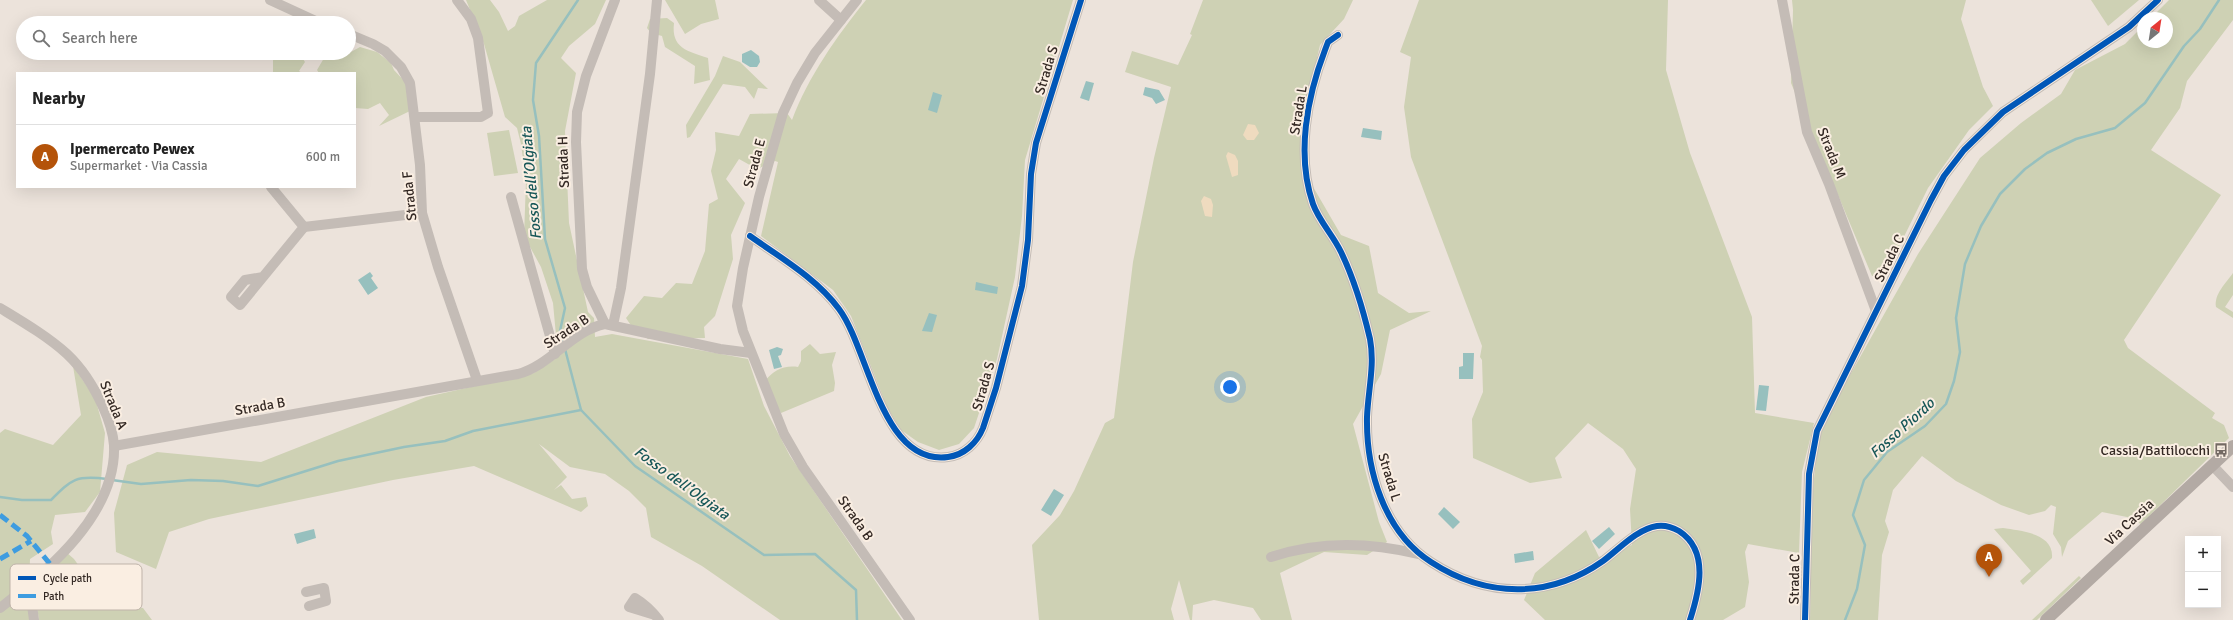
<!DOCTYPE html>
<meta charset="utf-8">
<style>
body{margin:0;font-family:Signika,sans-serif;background:#f6f6f6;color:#222}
.controls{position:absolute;right:12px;bottom:12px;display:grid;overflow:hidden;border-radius:0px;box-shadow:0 4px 16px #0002}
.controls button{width:36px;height:36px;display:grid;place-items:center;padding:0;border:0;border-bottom:1px solid #e0e0e0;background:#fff;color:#222;font:20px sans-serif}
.compass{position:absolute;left:2137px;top:12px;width:36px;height:36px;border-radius:50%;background:#fff;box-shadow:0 4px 16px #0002;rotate:30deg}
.you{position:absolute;left:1230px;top:387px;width:14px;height:14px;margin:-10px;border:3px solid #fff;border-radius:50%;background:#1a73e8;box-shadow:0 0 0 6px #1a73e833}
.badge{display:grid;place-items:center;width:26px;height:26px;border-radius:50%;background:#b45309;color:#fff;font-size:13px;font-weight:700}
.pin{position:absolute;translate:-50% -33px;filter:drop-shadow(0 1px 2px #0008)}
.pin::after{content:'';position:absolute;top:21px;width:14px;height:12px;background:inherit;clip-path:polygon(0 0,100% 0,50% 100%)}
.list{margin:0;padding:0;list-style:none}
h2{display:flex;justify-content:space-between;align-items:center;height:52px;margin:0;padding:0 16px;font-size:17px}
h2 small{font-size:13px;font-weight:400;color:#767676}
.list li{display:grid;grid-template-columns:26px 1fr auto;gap:12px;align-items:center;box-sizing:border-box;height:64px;padding:0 16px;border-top:1px solid #e0e0e0}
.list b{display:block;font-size:15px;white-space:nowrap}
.list p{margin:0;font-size:13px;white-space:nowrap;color:#767676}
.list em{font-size:13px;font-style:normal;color:#767676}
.icon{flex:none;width:22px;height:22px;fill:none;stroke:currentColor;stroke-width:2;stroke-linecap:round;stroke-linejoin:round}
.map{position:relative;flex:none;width:2233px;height:620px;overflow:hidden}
.search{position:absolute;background:#fff;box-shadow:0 4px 16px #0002;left:16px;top:16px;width:340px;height:44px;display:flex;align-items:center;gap:10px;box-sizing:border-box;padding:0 14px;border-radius:22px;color:#767676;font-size:15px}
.panel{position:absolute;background:#fff;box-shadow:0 4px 16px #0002;left:16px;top:72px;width:340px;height:116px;border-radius:0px}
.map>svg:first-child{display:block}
.green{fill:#ced1b4}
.sand{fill:#efdbbf}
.water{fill:#97c0be}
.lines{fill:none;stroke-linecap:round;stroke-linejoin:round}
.stream{stroke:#97c0be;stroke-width:2.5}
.minor{stroke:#c4bcb6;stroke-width:10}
.major{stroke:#b3aaa4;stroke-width:12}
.quiet{stroke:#3e9ce0;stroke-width:5;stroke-dasharray:10 5;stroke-linecap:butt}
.cycleway-casing{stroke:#faeee2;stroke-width:8}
.cycleway{stroke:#0057b8;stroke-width:6}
.labels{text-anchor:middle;stroke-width:4;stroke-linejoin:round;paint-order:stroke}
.street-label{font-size:14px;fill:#342924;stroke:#faeee2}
.poi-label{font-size:14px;fill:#342924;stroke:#faeee2;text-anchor:end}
.water-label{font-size:15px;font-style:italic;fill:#175758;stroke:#faeee2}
.key{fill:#faeee2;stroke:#bfb3a9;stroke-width:1}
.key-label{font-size:11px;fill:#342924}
</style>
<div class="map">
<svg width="2233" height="620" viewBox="0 0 2233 620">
<rect width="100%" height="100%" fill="#ece3db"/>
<g class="green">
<polygon points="466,0 490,0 499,12 508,31 515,26 519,16 547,0 606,0 595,24 569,46 561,58 576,73 565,131 569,223 588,312 594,318 595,337 612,334 748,359 764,406 790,456 902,620 780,620 702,566 651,537 646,508 629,491 605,474 570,467 539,444 567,477 554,490 561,485 572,499 586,497 588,506 581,512 474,466 393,480 209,519 169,532 156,569 116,552 114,513 127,465 157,452 261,462 426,397 534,373 558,357 553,303 541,267 524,236 526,181 521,144 517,128 505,117 484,44"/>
<polygon points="665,0 715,0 719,19 701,24 685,34"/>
<path d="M866,0H1073L1025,160L1022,216L1015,277L997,359L974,428L959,444L939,450L918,442L901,430L887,407L851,316L833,290L761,236L778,162L775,161L757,169L739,159L726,179L745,203L731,235L733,259L715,316L704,327L705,338L648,339L632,327L626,318L644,296L662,298L676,283L692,284L705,251L709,204L718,199L711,171L716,150L715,132L739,136L750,114L787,113L792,120C808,77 837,36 866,0Z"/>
<polygon points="1203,0 1353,0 1344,19 1320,45 1310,88 1301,166 1341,235 1369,246 1378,293 1409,313 1431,311 1390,330 1381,374 1353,424 1379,522 1387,542 1367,555 1324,552 1280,573 1292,620 1261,620 1253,608 1214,600 1193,605 1192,620 1190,620 1179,580 1171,609 1174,620 1039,620 1032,545 1060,515 1074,491 1105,423 1114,418 1133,262 1154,158 1171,87 1125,72 1132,51 1178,65 1192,35 1190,34"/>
<polygon points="1419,0 1668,0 1666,70 1690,153 1752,317 1755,413 1814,423 1802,472 1799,553 1748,544 1745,552 1749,582 1745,607 1723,620 1545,620 1524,600 1535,573 1586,530 1599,557 1632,545 1630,509 1636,469 1623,449 1588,423 1555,458 1562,478 1530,483 1473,458 1472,419 1483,392 1482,360 1480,357 1482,346 1411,157 1404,107 1411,57 1400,52"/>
<polygon points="1792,0 1966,0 1961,19 1983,87 1993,106 1969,130 1928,188 1885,275 1872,276 1791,83 1793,10"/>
<polygon points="2091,0 2139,0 2108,26"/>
<path d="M2169,0H2233V20L2187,81L2180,108L2151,150L2221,195L2124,340L2128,348L2215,413L2212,418L2224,425L2229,438L2141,524L2127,517L2102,512L2068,541L2062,557L2061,547L2053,534L2056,507L2051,505L2045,511L2029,515L2001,505L1956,481L1922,456L1893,490L1885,521L1889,532L1882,555L1878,620H1810C1812,559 1808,481 1823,423L1918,254L1980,158L2021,123L2061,94L2075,70L2125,44L2143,26V42H2167V18H2151Z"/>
<path d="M667,18L674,23C671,48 687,51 708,58L710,80L694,84L695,66L665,47L662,36L651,33L647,28L650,19Z"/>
<polygon points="360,47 377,52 391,63 394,70 406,83 410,111 379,126 389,115 380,103 368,109 355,108 355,73 319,73 317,70 327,53 349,53"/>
<polygon points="273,53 299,53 305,62 299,71 302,73 273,73"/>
<polygon points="723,56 740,62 768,89 758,88 754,99 745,87 723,84 690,137 687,138 686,125 715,76"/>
<polygon points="509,130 518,173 494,176 487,133"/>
<path d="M2233,273V295L2225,307L2233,312V318L2216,307C2214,294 2226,283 2233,273Z"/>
<path d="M810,344L820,354L836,352L832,365L835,383L834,391L781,413L764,382C773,371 783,365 798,367L801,361V351Z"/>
<polygon points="73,366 95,398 105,433 100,492 85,512 55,515 51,532 53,544 30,559 29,583 34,620 0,620 0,433 5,429 53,445 81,415"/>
<path d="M2003,528C2021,531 2054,533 2052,558L2023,585L2020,581L2031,571L1994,529Z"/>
<polygon points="66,552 74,559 106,604 143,608 152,620 39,620 33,580"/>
<polygon points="2079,576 2081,578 2037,620 2032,620"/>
</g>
<g class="sand">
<polygon points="1248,124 1255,125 1259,133 1254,140 1247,140 1243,135"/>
<polygon points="1228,152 1235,155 1238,161 1238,175 1232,177 1226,156"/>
<polygon points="1204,196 1211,199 1213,205 1212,217 1205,216 1201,201"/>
</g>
<g class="water">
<polygon points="751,50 759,56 760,62 757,67 750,67 742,62 742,54"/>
<polygon points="1086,81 1094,83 1089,101 1080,98"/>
<polygon points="1145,87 1159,90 1165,100 1156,104 1152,98 1143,95"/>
<polygon points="933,92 942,95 937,113 928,110"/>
<polygon points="1363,128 1382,131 1381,140 1361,137"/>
<polygon points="370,272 373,276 371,278 378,288 368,295 358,280"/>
<polygon points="976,282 998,287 997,294 975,290"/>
<polygon points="929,313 937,315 932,332 922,331"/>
<polygon points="777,347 783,349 781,355 778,356 782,367 774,369 769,350"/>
<polygon points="1463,353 1474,353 1473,379 1459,379 1459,367 1463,366"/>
<polygon points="1759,385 1769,386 1766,411 1756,410"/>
<polygon points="1054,489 1064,495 1051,516 1041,510"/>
<polygon points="1444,507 1460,522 1453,529 1438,514"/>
<polygon points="1609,527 1615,534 1599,549 1592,541"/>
<polygon points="314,529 316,538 297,544 294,534"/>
<polygon points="1533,551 1534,560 1515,563 1514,554"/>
</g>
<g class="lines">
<g class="stream">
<polyline points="563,344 560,331 565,308 545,239 539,136 533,100 536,63 578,0"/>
<polyline points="565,349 581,410 635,466 764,555 815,554 856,590 857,620"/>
<polyline points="112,480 141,484 191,480 223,481 258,486 338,461 404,447 445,441 473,431 581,410"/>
<path d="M0,497L22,500H51C72,479 76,475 107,479"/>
<polyline points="1845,620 1857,589 1865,545 1853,515 1864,480 1887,452 1925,426 1946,404 1954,381 1960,352 1956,318 1965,264 1981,226 2000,194 2025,169 2047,153 2076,139 2115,128 2145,103 2184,46 2200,29 2219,0"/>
</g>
<g class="minor">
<polyline points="270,0 320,23"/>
<polyline points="819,0 841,20"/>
<polyline points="857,0 815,53 797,83 783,113 759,197 743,268 737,306 743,331 784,434 803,467 910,620"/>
<polyline points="1782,0 1807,132 1829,184 1876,311"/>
<polyline points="349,34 373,44 385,51 401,67 410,83 420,165 422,213 438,267 477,380"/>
<path d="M1338,35L1328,42L1325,50C1307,97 1296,155 1313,204C1319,221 1333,235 1341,252C1354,279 1363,309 1370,339C1375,365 1368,391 1367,417C1366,470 1384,532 1431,562C1486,598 1549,599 1603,561C1618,550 1637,529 1657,526C1664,525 1672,527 1679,531C1710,551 1699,592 1690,620"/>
<polyline points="415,117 481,117 488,113 478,38 471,19 457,0"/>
<polyline points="511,197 555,354"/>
<polyline points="304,227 422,213"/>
<path d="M750,236C781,258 816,278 839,309C869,349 881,466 948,457C964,455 977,443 983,428L996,388L1022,286L1028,240L1031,174L1036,143L1081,0"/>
<polyline points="263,277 245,280 231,297 240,305 304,227 271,187"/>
<path d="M0,308C23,322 47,336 67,354C83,369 94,387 103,407C108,418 113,432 114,445C117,513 49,570 0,608"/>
<polyline points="605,324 587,287 582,269 576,142 577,112 586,76 615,0"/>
<polyline points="613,325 621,288 650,74 657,0"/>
<path d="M114,446L518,374C551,365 573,330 605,324L720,349L751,353"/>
<polyline points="2213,466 2233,487"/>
<path d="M1271,557C1319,541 1369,542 1418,554"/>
<polyline points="29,583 34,620"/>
<polyline points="306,592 324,588 326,601 309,606"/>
<path d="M655,615L629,607L635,598C645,604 652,611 659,620"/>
<polyline points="1805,620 1809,474 1817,431 1931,200 1944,176 1964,150 2003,112 2129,27 2158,0"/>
</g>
<polyline class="major" points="2046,620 2233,446"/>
<g class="quiet">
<polyline points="0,515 27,536 50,564"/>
<polyline points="0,559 31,541"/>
</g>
<defs>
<g id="cycleway">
<path d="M1338,35L1328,42L1325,50C1307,97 1296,155 1313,204C1319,221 1333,235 1341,252C1354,279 1363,309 1370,339C1375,365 1368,391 1367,417C1366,470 1384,532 1431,562C1486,598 1549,599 1603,561C1618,550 1637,529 1657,526C1664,525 1672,527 1679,531C1710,551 1699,592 1690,620"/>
<path d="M750,236C781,258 816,278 839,309C869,349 881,466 948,457C964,455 977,443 983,428L996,388L1022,286L1028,240L1031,174L1036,143L1081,0"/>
<polyline points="1805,620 1809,474 1817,431 1931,200 1944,176 1964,150 2003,112 2129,27 2158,0"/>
</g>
</defs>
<use href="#cycleway" class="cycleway-casing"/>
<use href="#cycleway" class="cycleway"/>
</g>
<defs>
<symbol id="bus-bare" viewBox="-9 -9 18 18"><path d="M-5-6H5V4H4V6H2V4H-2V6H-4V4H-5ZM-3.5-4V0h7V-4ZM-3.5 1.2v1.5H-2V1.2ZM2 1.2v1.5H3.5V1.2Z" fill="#746a64" stroke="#faeee2" stroke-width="2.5" paint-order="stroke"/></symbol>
</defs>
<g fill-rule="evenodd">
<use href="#bus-bare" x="2211" y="440" width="20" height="20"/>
</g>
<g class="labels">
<g class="street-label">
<text transform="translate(1046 70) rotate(-73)" y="5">Strada S</text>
<text transform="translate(1298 110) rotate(-81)" y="5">Strada L</text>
<text transform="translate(1832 153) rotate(68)" y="5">Strada M</text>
<text transform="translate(563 162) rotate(-92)" y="5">Strada H</text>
<text transform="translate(754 163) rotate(-75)" y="5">Strada E</text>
<text transform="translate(409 196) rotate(-96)" y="5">Strada F</text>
<text transform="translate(1889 258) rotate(-64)" y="5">Strada C</text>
<text transform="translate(566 331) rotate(-33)" y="5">Strada B</text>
<text transform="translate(983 386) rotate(-74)" y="5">Strada S</text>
<text transform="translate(114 405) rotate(68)" y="5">Strada A</text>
<text transform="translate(260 406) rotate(-10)" y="5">Strada B</text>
<text transform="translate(1390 477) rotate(73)" y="5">Strada L</text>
<text transform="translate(856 518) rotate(55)" y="5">Strada B</text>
<text transform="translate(2129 522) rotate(-43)" y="5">Via Cassia</text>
<text transform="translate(1794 579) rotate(-89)" y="5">Strada C</text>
</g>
<g class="poi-label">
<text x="2210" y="455">Cassia/Battilocchi</text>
</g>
<g class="water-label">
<text transform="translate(531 183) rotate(-95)" y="5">Fosso dell’Olgiata</text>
<text transform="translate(1902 428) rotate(-42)" y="5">Fosso Piordo</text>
<text transform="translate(682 483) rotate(36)" y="5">Fosso dell’Olgiata</text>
</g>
</g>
<rect x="10" y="564" width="132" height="46" rx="6" class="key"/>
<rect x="18" y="576" width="18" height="4" fill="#0057b8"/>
<rect x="18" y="594" width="18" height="4" fill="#3e9ce0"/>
<g class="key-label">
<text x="43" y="582">Cycle path</text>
<text x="43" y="600">Path</text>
</g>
</svg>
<div class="controls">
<button>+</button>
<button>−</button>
</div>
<svg class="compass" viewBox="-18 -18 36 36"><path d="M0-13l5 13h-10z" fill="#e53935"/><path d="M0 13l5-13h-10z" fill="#767676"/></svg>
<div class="you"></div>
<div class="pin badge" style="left:1989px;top:577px">A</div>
<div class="search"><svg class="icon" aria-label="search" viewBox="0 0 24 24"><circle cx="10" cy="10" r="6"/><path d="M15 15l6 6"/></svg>Search here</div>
<section class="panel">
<h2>Nearby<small></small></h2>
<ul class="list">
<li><span class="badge">A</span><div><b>Ipermercato Pewex</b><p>Supermarket · Via Cassia</p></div><em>600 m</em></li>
</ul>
</section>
</div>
